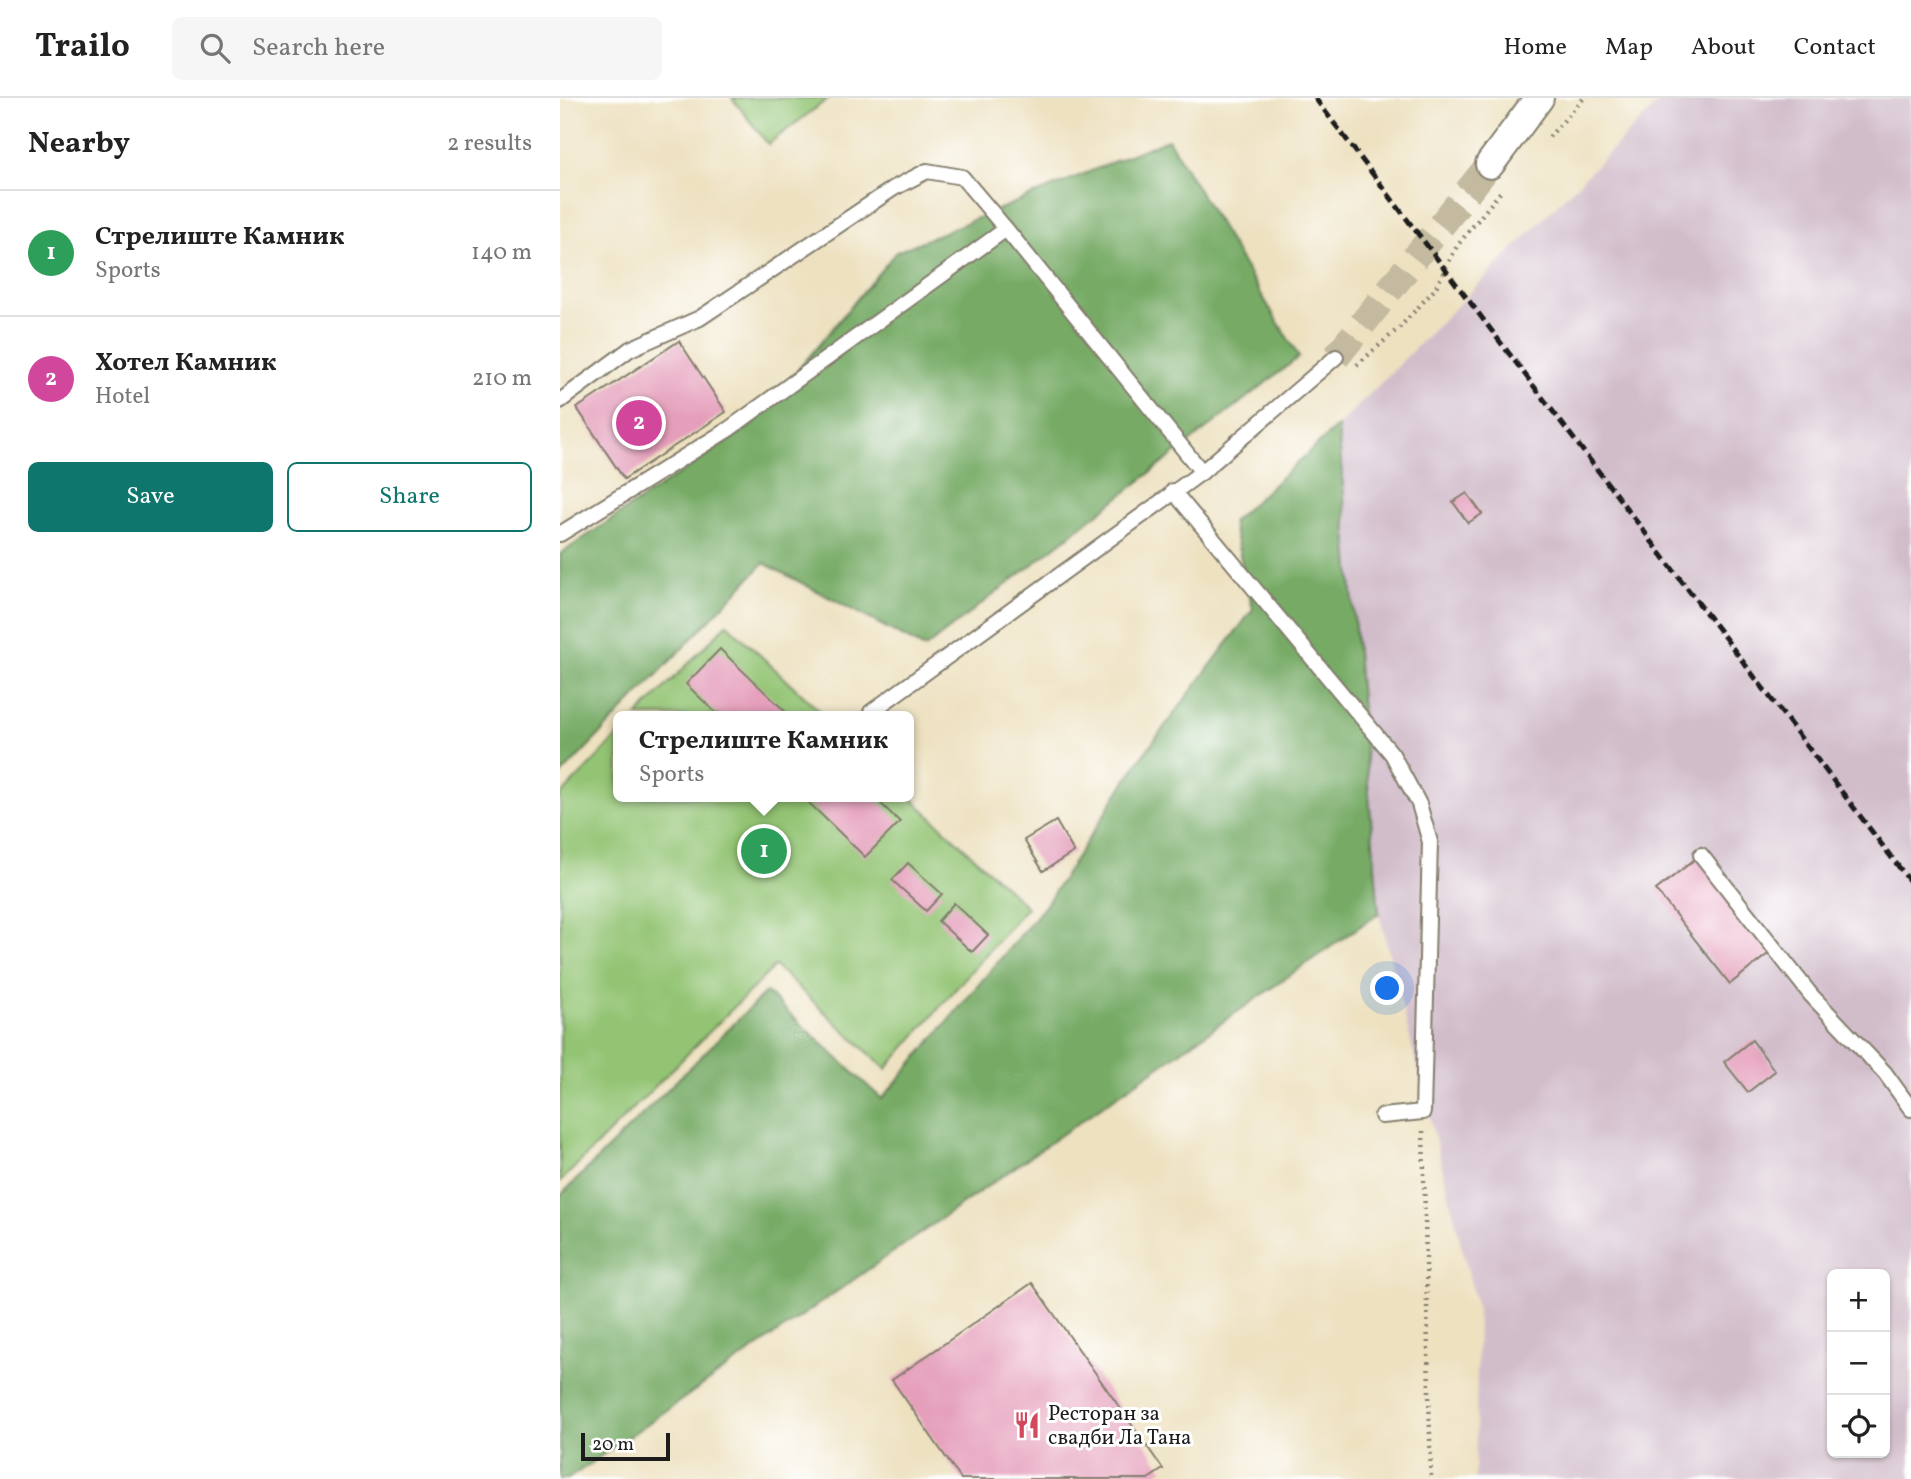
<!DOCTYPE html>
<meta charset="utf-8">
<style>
body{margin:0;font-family:Vollkorn,serif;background:#f6f6f6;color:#222}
.controls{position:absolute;right:21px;bottom:21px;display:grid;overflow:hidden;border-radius:10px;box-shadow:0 2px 5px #0004}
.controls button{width:63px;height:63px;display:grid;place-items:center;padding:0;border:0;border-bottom:2px solid #e0e0e0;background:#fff;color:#222;font:35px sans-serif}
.scale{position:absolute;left:21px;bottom:18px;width:89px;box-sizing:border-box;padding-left:7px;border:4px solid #1c1c1c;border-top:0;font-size:19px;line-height:24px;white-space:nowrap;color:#1c1c1c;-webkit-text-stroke:5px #fff;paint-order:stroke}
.you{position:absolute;left:828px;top:891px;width:24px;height:24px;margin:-18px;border:5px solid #fff;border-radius:50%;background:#1a73e8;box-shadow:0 0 0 10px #1a73e833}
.badge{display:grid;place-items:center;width:46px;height:46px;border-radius:50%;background:#0f766e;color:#fff;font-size:23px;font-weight:700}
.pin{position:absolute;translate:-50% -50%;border:4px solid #fff;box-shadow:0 2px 7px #0006}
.popup{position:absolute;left:53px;top:613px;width:301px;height:91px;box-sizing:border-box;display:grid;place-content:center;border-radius:10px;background:#fff;filter:drop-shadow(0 2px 5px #0005);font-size:23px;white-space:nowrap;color:#767676}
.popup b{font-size:26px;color:#222}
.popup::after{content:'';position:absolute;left:50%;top:100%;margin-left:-14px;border:14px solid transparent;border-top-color:#fff}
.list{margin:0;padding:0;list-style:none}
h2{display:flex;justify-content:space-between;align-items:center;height:91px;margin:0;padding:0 28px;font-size:30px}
h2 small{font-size:23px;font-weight:400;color:#767676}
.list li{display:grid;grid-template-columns:46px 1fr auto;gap:21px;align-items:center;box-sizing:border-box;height:126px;padding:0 28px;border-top:2px solid #e0e0e0}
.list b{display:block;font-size:26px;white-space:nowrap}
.list p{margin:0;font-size:23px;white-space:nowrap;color:#767676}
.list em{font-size:23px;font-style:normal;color:#767676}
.actions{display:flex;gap:14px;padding:21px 28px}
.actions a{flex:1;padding:16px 0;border:2px solid #0f766e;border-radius:10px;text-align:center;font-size:24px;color:#0f766e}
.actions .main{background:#0f766e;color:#fff}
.icon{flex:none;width:38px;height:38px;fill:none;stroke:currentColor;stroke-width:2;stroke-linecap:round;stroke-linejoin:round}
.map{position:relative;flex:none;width:1351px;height:1381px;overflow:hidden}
header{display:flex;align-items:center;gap:42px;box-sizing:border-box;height:98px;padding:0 35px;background:#fff;border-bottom:2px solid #e0e0e0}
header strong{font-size:33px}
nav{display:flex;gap:38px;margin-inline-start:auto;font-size:24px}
.search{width:490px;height:63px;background:#f6f6f6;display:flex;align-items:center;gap:18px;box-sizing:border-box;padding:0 24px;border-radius:10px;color:#767676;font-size:26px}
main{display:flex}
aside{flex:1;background:#fff}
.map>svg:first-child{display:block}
.industrial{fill:#d1bdca;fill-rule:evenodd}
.green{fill:#93c473;stroke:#587048;stroke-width:2}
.forest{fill:#76aa65;stroke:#496340;stroke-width:2}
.building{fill:#e59fbb}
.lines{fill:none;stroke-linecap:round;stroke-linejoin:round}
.street-tunnel{stroke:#c3ba9f;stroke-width:28;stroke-dasharray:28 14;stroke-linecap:butt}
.lane-casing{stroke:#847e6e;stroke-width:18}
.street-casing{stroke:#847e6e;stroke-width:32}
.path{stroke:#847e6e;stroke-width:4.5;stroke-dasharray:2 5;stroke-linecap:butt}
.lane{stroke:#fff;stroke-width:14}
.street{stroke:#fff;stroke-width:28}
.rail{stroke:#1c1c1c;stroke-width:5;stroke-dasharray:10 5;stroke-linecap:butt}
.labels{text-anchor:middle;stroke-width:6;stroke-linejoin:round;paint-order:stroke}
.poi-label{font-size:21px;fill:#1c1c1c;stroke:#fff;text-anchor:start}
</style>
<header>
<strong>Trailo</strong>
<div class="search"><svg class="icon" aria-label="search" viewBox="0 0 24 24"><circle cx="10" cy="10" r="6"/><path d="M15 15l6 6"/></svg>Search here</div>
<nav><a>Home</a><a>Map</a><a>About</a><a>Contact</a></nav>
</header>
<main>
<aside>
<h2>Nearby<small>2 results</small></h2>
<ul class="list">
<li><span class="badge" style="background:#2e9e5b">1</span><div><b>Стрелиште Камник</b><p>Sports</p></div><em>140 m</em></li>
<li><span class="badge" style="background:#d1479c">2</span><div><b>Хотел Камник</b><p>Hotel</p></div><em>210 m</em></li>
</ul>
<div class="actions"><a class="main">Save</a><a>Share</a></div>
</aside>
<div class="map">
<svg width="1351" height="1381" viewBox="0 0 1351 1381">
<rect width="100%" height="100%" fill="#fff"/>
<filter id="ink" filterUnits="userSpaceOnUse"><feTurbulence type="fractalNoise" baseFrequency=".0143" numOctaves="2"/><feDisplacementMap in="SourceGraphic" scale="14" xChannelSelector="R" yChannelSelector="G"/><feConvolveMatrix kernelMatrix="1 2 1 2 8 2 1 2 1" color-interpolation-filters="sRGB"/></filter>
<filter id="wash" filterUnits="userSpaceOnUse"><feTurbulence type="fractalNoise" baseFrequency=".00686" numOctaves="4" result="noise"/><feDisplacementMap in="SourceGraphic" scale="28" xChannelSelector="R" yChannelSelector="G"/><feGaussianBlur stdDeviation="1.57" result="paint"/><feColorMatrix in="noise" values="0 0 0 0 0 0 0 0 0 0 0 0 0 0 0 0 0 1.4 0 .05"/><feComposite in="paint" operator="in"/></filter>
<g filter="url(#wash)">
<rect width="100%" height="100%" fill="#ede1c0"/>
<path class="industrial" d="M1103,0H1351V1381H915L918,1214L819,815L778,328ZM1272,1176H1325V1355H1272Z"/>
<g class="green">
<polygon points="172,0 269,0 208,46"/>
<polygon points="167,526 265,618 77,618"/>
<polygon points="59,637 59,699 349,698 467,809 326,971 215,868 0,1084 0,698"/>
</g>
<g class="forest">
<polygon points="608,41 739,259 365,550 204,465 0,678 0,456 193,326 336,154"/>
<polygon points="778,328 819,815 8,1381 0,1381 0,1098 206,894 322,1001 485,808 580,661 693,511 672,424"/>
</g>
<g id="blocks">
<g class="building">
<polygon points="119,243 166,314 64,381 17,310"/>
<polygon points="907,395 922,416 908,425 893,404"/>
<polygon points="160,551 230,618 159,618 126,586"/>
<polygon points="243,699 314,699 340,724 305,759"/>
<polygon points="496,723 514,754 483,773 464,742"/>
<polygon points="1139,758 1213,852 1170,886 1096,792"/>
<polygon points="348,765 382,796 366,813 332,782"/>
<polygon points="394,805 428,837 412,854 378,823"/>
<polygon points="1192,942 1215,973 1188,994 1164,964"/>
<polygon points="472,1185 603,1371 588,1381 401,1381 332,1282"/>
</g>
</g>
</g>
<g filter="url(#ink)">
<use href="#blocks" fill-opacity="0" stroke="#847e6e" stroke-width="2"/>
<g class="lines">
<polyline class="street-tunnel" points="776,259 930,66"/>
<defs>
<g id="lane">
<polyline points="0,303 70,251 140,220 334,90 367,73 402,79 446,131 642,374 776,259"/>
<polyline points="613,393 832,656 859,706 870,744 863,1014 822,1018"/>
<polyline points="0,436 169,331 446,131"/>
<polyline points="311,614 642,374"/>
<polyline points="1141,757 1251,897 1325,975 1351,1011"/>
</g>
<polyline id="street" points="930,66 979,0"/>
</defs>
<use href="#lane" class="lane-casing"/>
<use href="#street" class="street-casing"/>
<g class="path">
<polyline points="989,39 1024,0"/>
<polyline points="797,267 840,229 875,191 897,148 942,92"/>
<polyline points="863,1033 871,1381"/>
</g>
<use href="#lane" class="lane"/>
<use href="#street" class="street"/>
<polyline class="rail" points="755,0 1351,785"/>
</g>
</g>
<defs>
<symbol id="restaurant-bare" viewBox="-9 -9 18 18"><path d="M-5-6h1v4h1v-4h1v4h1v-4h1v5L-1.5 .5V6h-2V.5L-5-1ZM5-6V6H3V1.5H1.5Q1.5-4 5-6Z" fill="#d1495b" stroke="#fff" stroke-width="2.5" paint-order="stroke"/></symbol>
</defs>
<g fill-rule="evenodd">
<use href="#restaurant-bare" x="448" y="1308" width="38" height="38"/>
</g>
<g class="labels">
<g class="poi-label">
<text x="488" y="1322">Ресторан за<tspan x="488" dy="24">свадби Ла Тана</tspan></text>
</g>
</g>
</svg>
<div class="controls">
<button>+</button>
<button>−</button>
<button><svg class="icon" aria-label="locate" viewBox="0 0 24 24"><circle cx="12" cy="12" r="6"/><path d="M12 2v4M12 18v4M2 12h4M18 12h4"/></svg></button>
</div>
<div class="scale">20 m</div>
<div class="you"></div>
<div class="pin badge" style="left:204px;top:753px;background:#2e9e5b">1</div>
<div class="popup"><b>Стрелиште Камник</b>Sports</div>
<div class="pin badge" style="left:79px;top:325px;background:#d1479c">2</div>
</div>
</main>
